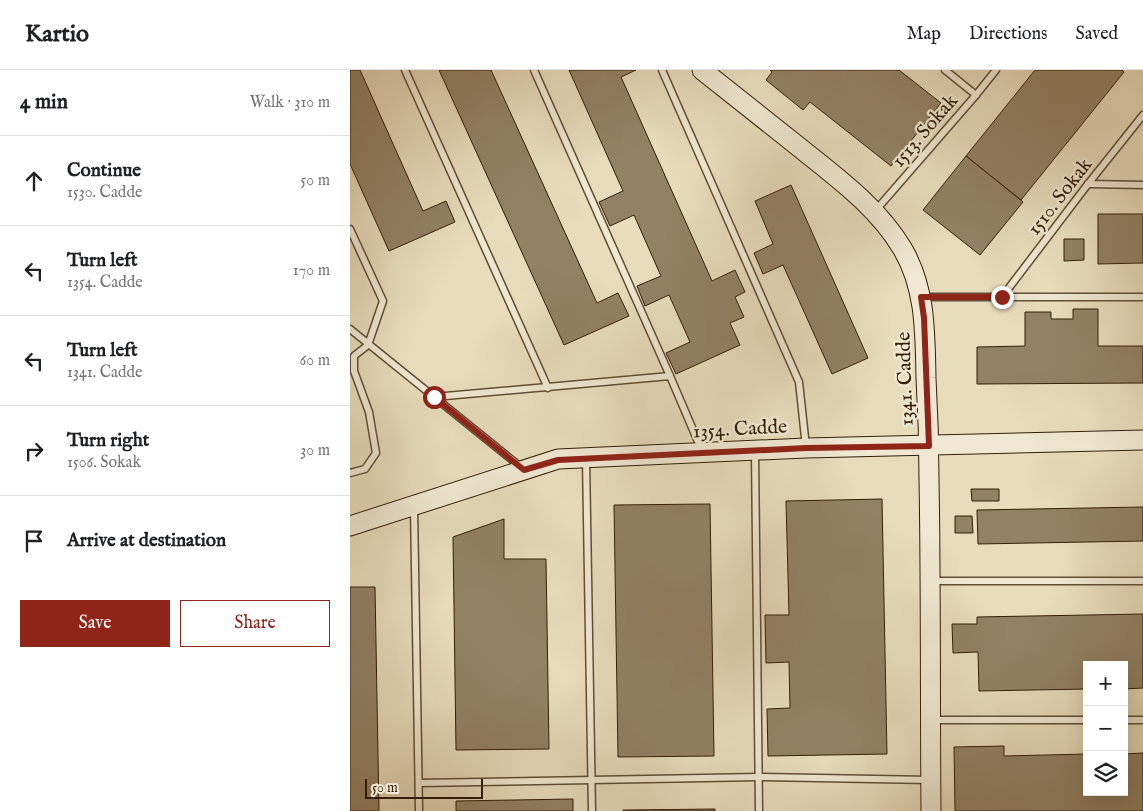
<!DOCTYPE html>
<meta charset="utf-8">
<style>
body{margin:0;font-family:"IM FELL English",serif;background:#f6f6f6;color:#202124}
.controls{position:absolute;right:15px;bottom:15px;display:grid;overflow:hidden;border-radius:0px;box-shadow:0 5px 20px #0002}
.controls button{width:45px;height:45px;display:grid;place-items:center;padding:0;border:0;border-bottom:1px solid #e0e0e0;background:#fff;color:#202124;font:25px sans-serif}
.scale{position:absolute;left:15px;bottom:12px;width:118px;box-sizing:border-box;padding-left:5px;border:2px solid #341e07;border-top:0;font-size:14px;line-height:18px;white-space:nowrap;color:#341e07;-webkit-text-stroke:4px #f0e8d3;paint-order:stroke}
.stop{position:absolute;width:15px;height:15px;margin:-11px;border:4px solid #8f2418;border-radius:50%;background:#fff}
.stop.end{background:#8f2418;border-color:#fff;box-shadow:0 1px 5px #0008}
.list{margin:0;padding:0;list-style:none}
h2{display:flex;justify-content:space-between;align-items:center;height:65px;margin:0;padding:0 20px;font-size:21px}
h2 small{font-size:16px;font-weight:400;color:#757577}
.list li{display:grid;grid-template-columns:32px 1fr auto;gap:15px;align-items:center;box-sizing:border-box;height:90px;padding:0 20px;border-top:1px solid #e0e0e0}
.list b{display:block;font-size:19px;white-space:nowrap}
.list p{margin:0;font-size:16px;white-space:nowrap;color:#757577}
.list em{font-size:16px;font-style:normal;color:#757577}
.actions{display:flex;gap:10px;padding:15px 20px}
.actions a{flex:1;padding:11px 0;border:1px solid #8f2418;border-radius:0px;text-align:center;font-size:18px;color:#8f2418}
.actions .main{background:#8f2418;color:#fff}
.icon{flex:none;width:28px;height:28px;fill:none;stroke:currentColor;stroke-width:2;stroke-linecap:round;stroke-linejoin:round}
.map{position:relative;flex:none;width:793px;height:741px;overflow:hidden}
header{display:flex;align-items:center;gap:30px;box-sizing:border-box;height:70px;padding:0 25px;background:#fff;border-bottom:1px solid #e0e0e0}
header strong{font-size:24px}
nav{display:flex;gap:28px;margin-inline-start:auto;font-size:18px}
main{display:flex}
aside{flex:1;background:#fff}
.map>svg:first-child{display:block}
.building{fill:#928165;stroke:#341e07}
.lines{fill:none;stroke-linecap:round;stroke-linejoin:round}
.lane-casing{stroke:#614e34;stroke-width:9}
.secondary-casing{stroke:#341e07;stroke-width:21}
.lane{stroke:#f0e8d3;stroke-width:6}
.secondary{stroke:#f0e8d3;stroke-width:19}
.route{stroke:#8f2418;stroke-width:6}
.labels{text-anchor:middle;stroke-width:4.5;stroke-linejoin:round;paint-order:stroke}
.street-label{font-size:20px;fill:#341e07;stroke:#f0e8d3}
</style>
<header>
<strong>Kartio</strong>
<nav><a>Map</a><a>Directions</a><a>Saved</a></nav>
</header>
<main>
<aside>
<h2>4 min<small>Walk · 310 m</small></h2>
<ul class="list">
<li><svg class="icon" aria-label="ahead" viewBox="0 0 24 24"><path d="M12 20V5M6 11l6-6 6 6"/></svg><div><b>Continue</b><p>1530. Cadde</p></div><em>50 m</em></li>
<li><svg class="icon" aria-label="left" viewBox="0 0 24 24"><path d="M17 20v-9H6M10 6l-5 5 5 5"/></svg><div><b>Turn left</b><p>1354. Cadde</p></div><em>170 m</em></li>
<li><svg class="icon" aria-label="left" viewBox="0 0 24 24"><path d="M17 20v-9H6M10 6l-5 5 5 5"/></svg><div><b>Turn left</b><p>1341. Cadde</p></div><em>60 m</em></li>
<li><svg class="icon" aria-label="right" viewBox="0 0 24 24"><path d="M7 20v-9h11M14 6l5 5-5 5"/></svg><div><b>Turn right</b><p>1506. Sokak</p></div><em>30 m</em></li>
<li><svg class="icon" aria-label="arrive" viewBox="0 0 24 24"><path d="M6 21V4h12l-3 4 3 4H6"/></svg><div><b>Arrive at destination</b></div></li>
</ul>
<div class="actions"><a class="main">Save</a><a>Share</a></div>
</aside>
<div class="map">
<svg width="793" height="741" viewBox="0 0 793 741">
<rect width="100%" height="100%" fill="#e8dcbc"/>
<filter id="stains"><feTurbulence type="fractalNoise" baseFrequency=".004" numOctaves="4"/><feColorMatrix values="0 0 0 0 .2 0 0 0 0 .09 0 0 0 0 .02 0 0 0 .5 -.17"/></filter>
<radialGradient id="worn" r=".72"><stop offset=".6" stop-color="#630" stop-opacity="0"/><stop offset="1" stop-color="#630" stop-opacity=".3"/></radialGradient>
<g class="building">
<polygon points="0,0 10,0 73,141 96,131 105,152 39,181 0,94"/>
<polygon points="89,0 141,0 247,233 268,223 279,246 214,275"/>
<polygon points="219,0 286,0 271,7 362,211 385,200 395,222 385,227 394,247 380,253 390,275 326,304 316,283 340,272 319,225 295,236 287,216 311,206 284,145 260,156 249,132 273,121"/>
<polygon points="420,0 549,0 591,33 541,96 460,32 453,40 416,10 422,2"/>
<polygon points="685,0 772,0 774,2 671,130 616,86"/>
<polygon points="616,86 673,132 630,185 573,140"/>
<polygon points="441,115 518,288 482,304 433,195 413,204 404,183 423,174 405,131"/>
<polygon points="748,144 793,144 793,193 748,194"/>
<polygon points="714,169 734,169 734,190 714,191"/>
<polygon points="723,239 748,239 748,276 793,276 793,313 627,314 627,277 675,276 675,242 701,242 701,249 723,249"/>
<polygon points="621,419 649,419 649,431 622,431"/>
<polygon points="532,429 537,684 418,686 417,639 440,638 439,592 416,593 415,545 439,545 436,431"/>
<polygon points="360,434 364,686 268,687 264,435"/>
<polygon points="793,437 793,471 628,474 627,440"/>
<polygon points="605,446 622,446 623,463 605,463"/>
<polygon points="154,449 154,489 196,489 199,679 106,680 103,467"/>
<polygon points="0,517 25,517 29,741 0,741"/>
<polygon points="793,544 793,618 774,619 774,595 737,595 737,619 629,621 628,582 603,583 602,554 627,554 627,547"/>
<polygon points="654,676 654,686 737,684 737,722 774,722 774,684 793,683 793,741 605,741 604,677"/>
<polygon points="223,729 223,741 106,741 106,731"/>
<polygon points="365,739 365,741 273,741 273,740"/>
</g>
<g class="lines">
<defs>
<g id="lane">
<polyline points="55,0 198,318"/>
<polyline points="184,0 320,306"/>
<polyline points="312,0 449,312 456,377"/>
<polyline points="595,0 626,25"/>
<polyline points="738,114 793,115"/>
<polyline points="526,140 626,25 646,0"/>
<polyline points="0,159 33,231 18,275 4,286 4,301 19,342 26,383 15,399 0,403"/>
<polyline points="572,227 793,227"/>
<polyline points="652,227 738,114 793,45"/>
<polyline points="0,259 172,398"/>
<polyline points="84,327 320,306 352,381"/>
<polyline points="405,382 409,741"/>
<polyline points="236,389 242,741"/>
<polyline points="64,437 69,741"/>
<polyline points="582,511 793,511"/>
<polyline points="583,650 737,650"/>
<polyline points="774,650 793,650"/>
<polyline points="69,713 409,707 580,710"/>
</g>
<g id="secondary">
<path d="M352,0C386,27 420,54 454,81C490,110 528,138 552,178C576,218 575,263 576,308C578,342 579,376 579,409C581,520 580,630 581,741"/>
<polyline points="0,456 208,389 456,378 793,370"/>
</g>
</defs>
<use href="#lane" class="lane-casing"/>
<use href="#secondary" class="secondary-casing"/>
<use href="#lane" class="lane"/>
<use href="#secondary" class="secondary"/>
</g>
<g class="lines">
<polyline class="route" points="84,327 174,400 208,390 456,378 579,376 574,248 571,227 652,227"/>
</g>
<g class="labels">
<g class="street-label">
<text transform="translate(574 60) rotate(-49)" y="7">1513. Sokak</text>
<text transform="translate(709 126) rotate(-52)" y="7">1510. Sokak</text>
<text transform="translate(554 309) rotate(-92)" y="7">1341. Cadde</text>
<text transform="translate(390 358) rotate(-3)" y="7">1354. Cadde</text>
</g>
</g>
<rect width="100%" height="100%" filter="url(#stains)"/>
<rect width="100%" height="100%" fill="url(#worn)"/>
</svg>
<div class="controls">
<button>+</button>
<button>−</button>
<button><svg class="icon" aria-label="layers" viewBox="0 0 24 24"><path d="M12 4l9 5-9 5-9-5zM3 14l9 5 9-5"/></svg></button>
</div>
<div class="scale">50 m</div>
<div class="stop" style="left:84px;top:327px"></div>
<div class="stop end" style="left:652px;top:227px"></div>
</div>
</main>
